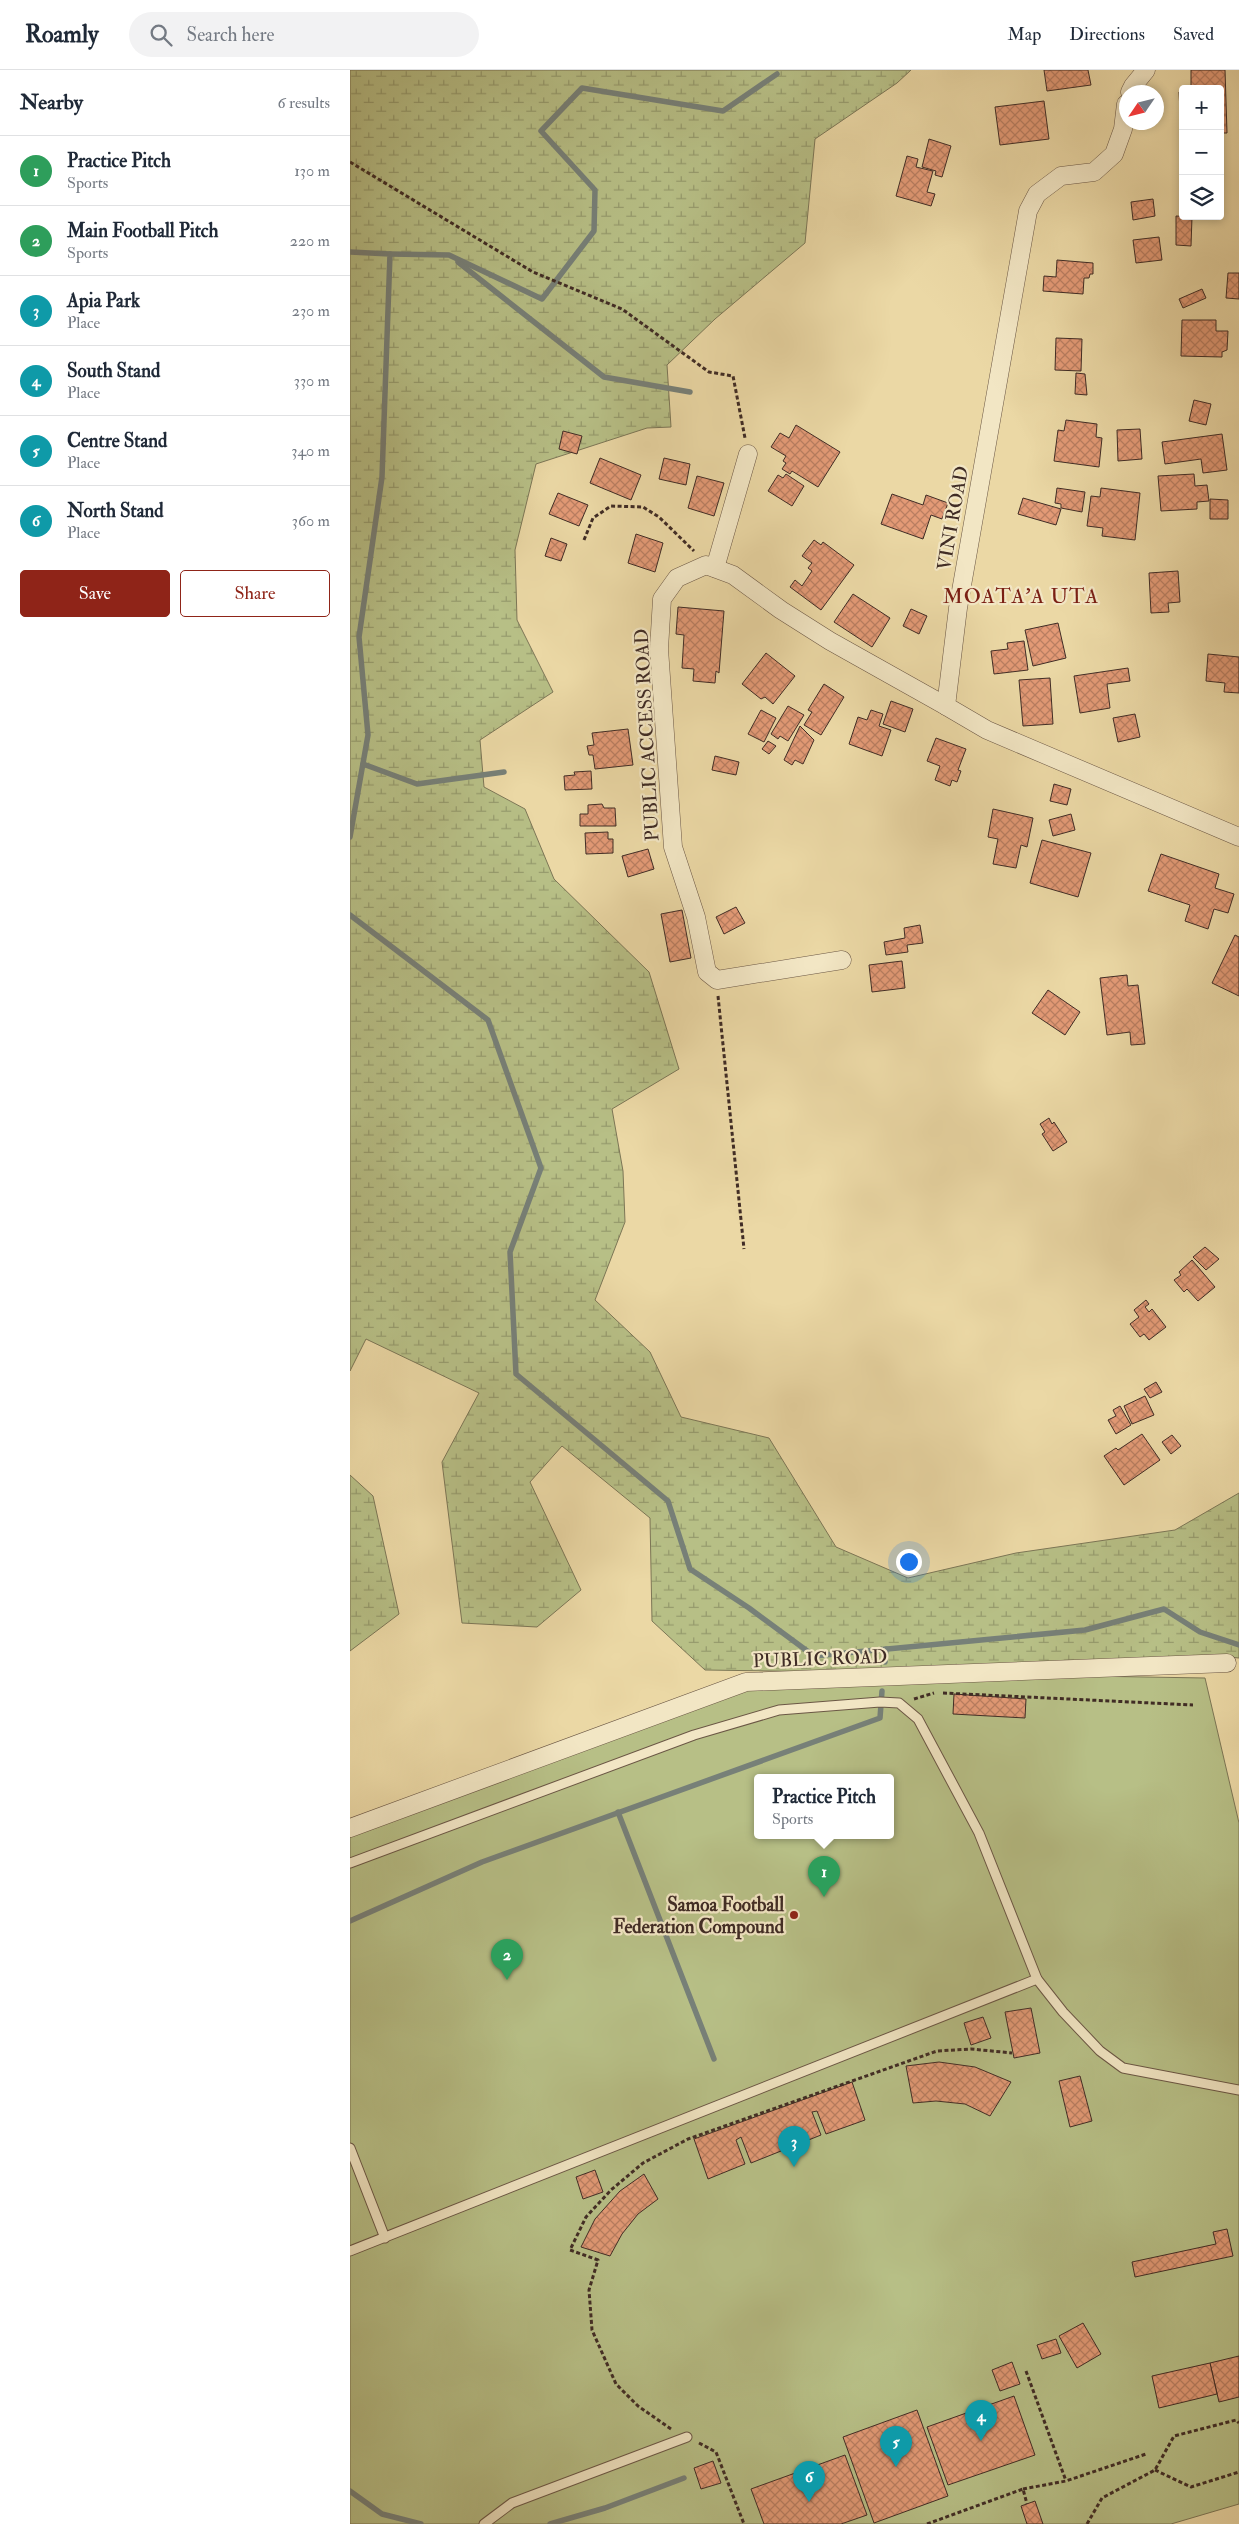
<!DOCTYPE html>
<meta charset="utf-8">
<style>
body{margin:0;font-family:"IM FELL Double Pica",serif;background:#f2f2f3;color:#1f2937}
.controls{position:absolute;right:15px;top:15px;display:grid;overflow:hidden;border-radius:5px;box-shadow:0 2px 8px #0003}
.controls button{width:45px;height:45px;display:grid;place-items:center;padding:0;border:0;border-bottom:1px solid #e0e1e3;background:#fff;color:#1f2937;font:25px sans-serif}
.compass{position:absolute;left:769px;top:15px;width:45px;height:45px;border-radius:50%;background:#fff;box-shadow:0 2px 8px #0003;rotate:235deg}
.you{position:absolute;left:558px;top:1491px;width:18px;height:18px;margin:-12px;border:4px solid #fff;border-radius:50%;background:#1a73e8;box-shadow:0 0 0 8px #1a73e833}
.badge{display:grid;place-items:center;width:32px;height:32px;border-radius:50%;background:#8f2418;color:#fff;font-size:16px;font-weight:700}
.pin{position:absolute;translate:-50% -41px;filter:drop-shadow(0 1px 2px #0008)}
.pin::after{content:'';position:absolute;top:26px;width:18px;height:15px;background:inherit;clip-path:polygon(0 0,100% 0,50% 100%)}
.popup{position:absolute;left:404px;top:1704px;width:140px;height:65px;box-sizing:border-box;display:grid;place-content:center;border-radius:5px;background:#fff;filter:drop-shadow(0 1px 4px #0005);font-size:16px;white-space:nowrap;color:#747a83}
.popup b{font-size:19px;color:#1f2937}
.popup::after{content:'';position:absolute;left:50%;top:100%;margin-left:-10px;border:10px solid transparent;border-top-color:#fff}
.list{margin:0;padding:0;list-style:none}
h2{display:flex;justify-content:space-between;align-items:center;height:65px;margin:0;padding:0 20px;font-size:21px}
h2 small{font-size:16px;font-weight:400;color:#747a83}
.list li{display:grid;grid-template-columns:32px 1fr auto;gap:15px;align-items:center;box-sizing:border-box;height:70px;padding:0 20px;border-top:1px solid #e0e1e3}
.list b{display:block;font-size:19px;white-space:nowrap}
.list p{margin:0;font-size:16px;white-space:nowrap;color:#747a83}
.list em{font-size:16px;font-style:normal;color:#747a83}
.actions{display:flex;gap:10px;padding:15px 20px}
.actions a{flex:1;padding:11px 0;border:1px solid #8f2418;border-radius:5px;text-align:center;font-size:18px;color:#8f2418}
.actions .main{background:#8f2418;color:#fff}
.icon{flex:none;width:28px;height:28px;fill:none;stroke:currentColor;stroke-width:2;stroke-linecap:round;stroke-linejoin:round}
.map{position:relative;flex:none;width:889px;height:2454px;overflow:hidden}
header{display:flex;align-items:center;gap:30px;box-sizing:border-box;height:70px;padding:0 25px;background:#fff;border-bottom:1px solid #e0e1e3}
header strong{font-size:24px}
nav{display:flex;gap:28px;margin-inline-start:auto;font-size:18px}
.search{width:350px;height:45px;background:#f2f2f3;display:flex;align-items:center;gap:12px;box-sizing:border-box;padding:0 18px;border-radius:28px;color:#747a83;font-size:19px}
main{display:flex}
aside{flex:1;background:#fff}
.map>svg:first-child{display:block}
.wetland{fill:url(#wetland-marsh);stroke:#7c7656}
.pitch{fill:#b7bf86;stroke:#7c7656;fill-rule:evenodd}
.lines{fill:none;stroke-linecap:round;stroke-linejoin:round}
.stream{stroke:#778078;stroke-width:5.5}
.building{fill:url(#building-cross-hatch);stroke:#402c25}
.service-casing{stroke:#6b5745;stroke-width:11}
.minor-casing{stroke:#6b5745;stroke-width:19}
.path{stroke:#402c25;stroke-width:3;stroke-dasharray:4 2.5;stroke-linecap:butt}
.service{stroke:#f2e6c4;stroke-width:9}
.minor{stroke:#f2e6c4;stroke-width:18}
.poi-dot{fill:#8f2418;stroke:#f2e6c4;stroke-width:2}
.labels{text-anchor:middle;stroke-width:4.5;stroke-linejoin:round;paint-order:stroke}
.street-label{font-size:19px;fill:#402c25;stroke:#f2e6c4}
.poi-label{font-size:19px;font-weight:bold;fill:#402c25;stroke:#f2e6c4;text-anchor:end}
.quarter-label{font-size:21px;letter-spacing:1px;fill:#7a1f14;stroke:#f2e6c4}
</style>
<header>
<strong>Roamly</strong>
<div class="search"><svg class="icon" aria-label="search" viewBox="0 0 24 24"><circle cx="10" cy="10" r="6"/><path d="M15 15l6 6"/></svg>Search here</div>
<nav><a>Map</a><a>Directions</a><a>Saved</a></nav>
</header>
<main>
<aside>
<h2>Nearby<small>6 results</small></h2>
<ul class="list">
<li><span class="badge" style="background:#2e9e5b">1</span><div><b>Practice Pitch</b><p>Sports</p></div><em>130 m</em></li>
<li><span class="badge" style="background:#2e9e5b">2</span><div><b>Main Football Pitch</b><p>Sports</p></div><em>220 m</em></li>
<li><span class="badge" style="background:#0f9aa8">3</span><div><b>Apia Park</b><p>Place</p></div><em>230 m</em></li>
<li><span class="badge" style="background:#0f9aa8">4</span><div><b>South Stand</b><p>Place</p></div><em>330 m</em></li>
<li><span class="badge" style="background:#0f9aa8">5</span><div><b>Centre Stand</b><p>Place</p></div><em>340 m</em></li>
<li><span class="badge" style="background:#0f9aa8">6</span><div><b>North Stand</b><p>Place</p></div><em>360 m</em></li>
</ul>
<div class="actions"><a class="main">Save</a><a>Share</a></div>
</aside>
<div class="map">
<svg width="889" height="2454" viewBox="0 0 889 2454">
<defs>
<pattern id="wetland-marsh" width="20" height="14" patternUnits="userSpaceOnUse" patternTransform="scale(1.25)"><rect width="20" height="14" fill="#b7bf86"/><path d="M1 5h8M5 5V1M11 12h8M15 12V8" fill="none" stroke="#969b6d"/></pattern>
<pattern id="building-cross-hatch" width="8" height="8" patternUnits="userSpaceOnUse" patternTransform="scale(1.25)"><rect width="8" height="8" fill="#e39a76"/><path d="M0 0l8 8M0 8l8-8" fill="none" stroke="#b97e61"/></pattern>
</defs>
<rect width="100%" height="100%" fill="#ebd8a5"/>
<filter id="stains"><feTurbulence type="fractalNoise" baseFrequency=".004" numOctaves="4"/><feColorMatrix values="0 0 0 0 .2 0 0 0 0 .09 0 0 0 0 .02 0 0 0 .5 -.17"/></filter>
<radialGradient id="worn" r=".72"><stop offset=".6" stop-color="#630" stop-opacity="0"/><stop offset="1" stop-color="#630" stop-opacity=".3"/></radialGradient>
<g class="wetland">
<polygon points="0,0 561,0 547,13 465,69 455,173 365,249 317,295 321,357 297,358 186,394 165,480 167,550 203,622 130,670 134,717 175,739 204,809 299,902 329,999 262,1039 273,1101 275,1152 245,1230 300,1282 331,1347 419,1368 486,1477 558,1508 666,1483 825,1460 889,1423 889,1588 860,1585 622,1604 355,1600 302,1551 300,1448 212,1376 180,1412 231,1520 187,1557 112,1553 92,1392 129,1323 16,1269 0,1301"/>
<polygon points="0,1405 23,1426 49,1544 0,1581"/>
</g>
<path class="pitch" d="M556,1603L855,1608L889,1753V2434L821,2454H0V1759L390,1605ZM408,1708H540V1766H408Z"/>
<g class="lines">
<g class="stream">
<polyline points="0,182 40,184 32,407 9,567 18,665 0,767"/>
<polyline points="40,184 99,185 192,229 244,161 245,120 191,61 232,18 373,41 427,4"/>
<polyline points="108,192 254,307 340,322"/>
<polyline points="13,694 67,714 154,702"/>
<polyline points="0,845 138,950 191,1098 160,1182 166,1304 318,1431 340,1499 399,1538 464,1586 735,1560 814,1539 850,1562 889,1575"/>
<polyline points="535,1592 536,1579"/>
<polyline points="268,1742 364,1989"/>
<polyline points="0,1851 132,1792 530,1648 532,1621"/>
<polyline points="0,2421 32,2444 71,2454"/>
<polyline points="200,2454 255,2438 334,2408"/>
</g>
</g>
<g class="building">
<polygon points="694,0 738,0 741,15 697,21"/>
<polygon points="841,0 875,0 877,63 870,63 870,19 841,19"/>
<polygon points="829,22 833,22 833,41 830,41"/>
<polygon points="694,31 699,69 650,75 645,37"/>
<polygon points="579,69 601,76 592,107 585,105 586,101 572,97"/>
<polygon points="557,86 568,89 566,97 583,101 577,122 585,124 581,136 546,126"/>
<polygon points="803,129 805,146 783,150 781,132"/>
<polygon points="826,146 842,147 841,176 826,175"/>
<polygon points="809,167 812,190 786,193 783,170"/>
<polygon points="707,190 743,193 743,204 740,204 739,208 734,208 733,224 693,221 694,206 706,207"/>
<polygon points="878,203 889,203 889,229 876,228"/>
<polygon points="852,219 856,228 833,238 829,229"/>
<polygon points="832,250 866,250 866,261 878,261 877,280 872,282 872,287 831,286"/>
<polygon points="706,268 732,269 731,301 705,300"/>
<polygon points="726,303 735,304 737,325 725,324"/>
<polygon points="844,330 861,334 856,355 839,351"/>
<polygon points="716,350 747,354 746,367 752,368 749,397 704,391 708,360 714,361"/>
<polygon points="446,355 490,382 468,417 442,401 440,404 432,399 436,393 433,391 436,386 421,377 430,363 439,368"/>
<polygon points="790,359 792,389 768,391 767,360"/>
<polygon points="213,361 232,366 227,384 209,379"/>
<polygon points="872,364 877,400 853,403 851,389 815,394 812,372"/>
<polygon points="250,388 291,405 281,430 240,413"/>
<polygon points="314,388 340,394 336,415 309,409"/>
<polygon points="436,404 454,416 442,436 418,421 428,405 433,408"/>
<polygon points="844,404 845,416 857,415 859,431 847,432 847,439 811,441 808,406"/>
<polygon points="347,406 374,413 364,446 338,438"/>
<polygon points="707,418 735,422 732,442 711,438 711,434 705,433"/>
<polygon points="751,418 790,423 785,470 752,466 753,458 737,456 741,426 750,427"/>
<polygon points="208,423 238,435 229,456 199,444"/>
<polygon points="542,424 573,435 576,425 598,433 592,449 581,445 573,469 531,454"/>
<polygon points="673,428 711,439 706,455 668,444"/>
<polygon points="860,429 878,430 878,449 860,449"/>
<polygon points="286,464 313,473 305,502 278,493"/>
<polygon points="201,468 217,474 211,491 195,486"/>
<polygon points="464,470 471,475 473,472 504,495 471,540 440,517 445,510 452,516 462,501 458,498 462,493 452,486"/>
<polygon points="828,501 830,532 818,533 819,542 801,543 799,503"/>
<polygon points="503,524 540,548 522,577 484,552"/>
<polygon points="328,537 374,541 369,603 366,601 365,613 343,611 344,599 332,598 334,565 326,564"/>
<polygon points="561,539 577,546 569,564 553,556"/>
<polygon points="708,553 716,588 683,596 675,560"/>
<polygon points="674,571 678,600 644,604 641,581 658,579 657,573"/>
<polygon points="416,583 445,606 423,634 415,627 411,629 392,614"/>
<polygon points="858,584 889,587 889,623 874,622 875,613 856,611"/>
<polygon points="778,598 780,611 757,614 760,638 730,643 724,606"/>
<polygon points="700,608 703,654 673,656 669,610"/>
<polygon points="474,614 494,627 471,665 454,655 462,642 458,640"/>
<polygon points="541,631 563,639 555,662 533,654"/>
<polygon points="438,636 454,645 438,671 430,666 428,669 421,664"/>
<polygon points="411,640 426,648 414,672 398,664"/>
<polygon points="521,640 533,644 529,656 541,660 532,686 499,674 508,647 517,650"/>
<polygon points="785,644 790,667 768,672 763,648"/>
<polygon points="450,656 464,670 453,694 445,690 442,695 434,690"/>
<polygon points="278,659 283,695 245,699 243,685 239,685 237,676 244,675 242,663"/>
<polygon points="586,668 616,679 608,700 611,701 607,712 602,710 600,716 585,710 590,696 577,691"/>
<polygon points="418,671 426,676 419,684 412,679"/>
<polygon points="365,686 389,692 386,705 362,700"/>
<polygon points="241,701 242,719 215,720 214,706 225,705 224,702"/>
<polygon points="704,714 721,719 717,735 700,731"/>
<polygon points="252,734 254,738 265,738 266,756 230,756 230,744 238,744 238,735"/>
<polygon points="643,739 683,748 677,777 671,775 666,798 643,794 648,769 638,767"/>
<polygon points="721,744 725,760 703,766 699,750"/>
<polygon points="258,762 258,769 263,769 263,783 236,784 235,763"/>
<polygon points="692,770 741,783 728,827 680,813"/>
<polygon points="298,779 304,799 278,807 272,786"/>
<polygon points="811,784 869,804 865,818 884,824 878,843 864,839 858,859 835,851 840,835 798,821"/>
<polygon points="386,837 395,853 374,864 366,847"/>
<polygon points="332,840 341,888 320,892 311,844"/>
<polygon points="570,855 573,873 557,875 558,882 536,885 534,872 555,868 554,858"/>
<polygon points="885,865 889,867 889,926 862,913"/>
<polygon points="552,891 555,918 522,922 519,895"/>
<polygon points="777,905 778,916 788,915 795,974 781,975 780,962 757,965 750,908"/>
<polygon points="698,920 730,942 715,965 682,943"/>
<polygon points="699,1048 702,1054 704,1052 717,1072 703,1081 692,1064 695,1062 690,1054"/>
<polygon points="855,1177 869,1189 856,1200 843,1187"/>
<polygon points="842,1190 865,1217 848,1231 837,1219 834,1222 824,1210 831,1205 829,1202"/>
<polygon points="796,1230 799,1234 795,1237 799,1242 802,1239 816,1257 799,1270 794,1264 790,1267 780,1254 789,1247 784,1240"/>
<polygon points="806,1312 812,1322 800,1328 794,1319"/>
<polygon points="795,1326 804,1345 782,1354 774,1336"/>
<polygon points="770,1336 781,1355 766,1364 758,1350 766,1346 763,1340"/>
<polygon points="792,1364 810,1390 774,1415 754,1386 766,1378 768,1380"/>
<polygon points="822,1365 831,1376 821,1384 812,1372"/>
<polygon points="604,1624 676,1629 675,1648 603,1644"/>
<polygon points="681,1938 690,1983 664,1988 655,1942"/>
<polygon points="633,1947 641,1968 621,1975 614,1953"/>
<polygon points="589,1992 625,1997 661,2012 640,2046 615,2034 586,2031 563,2033 556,1996"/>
<polygon points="730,2006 742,2051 720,2057 709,2011"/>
<polygon points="502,2012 515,2050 476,2064 467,2041 462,2042 471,2065 401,2093 391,2067 386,2070 395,2094 358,2109 344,2069"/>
<polygon points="245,2100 253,2122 233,2129 226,2107"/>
<polygon points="294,2104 308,2129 288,2144 272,2164 260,2186 231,2177 245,2149 270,2121"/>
<polygon points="877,2159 883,2186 785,2207 782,2192 866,2174 863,2162"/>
<polygon points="733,2253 751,2284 727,2298 709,2266"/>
<polygon points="706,2269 711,2283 692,2289 687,2275"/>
<polygon points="889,2286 889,2327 869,2332 860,2293"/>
<polygon points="662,2292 670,2314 650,2321 642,2300"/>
<polygon points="860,2293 867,2324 809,2338 802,2306"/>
<polygon points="664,2326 685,2385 598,2415 577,2357"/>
<polygon points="567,2340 598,2426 524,2453 493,2367"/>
<polygon points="495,2385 517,2445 491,2454 414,2454 401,2419"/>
<polygon points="363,2391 371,2413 351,2419 344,2398"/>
<polygon points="685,2431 693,2454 677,2454 671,2436"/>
</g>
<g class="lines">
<defs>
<g id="service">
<polyline points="0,1793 344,1665 429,1640 530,1632 549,1633 568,1649 629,1763 687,1909 713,1942 750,1981 773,1998 889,2020"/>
<polyline points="0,2078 35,2168"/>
<polyline points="0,2181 687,1909"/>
<polyline points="134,2454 162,2433 337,2367"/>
</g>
<g id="minor">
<polyline points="780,22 783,16 796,0"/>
<polyline points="776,34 773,59 764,84 744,102 711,106 687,124 678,141 608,538 596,636 637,660 889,767"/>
<polyline points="365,498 398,384"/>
<polyline points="492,890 367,910 357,902 346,847 323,777 309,579 312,529 327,508 356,495 383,505 431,540 480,571 596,636"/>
<polyline points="0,1758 396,1612 877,1593"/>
</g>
</defs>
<use href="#service" class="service-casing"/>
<use href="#minor" class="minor-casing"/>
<g class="path">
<polyline points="0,92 183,202 272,239 359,302 383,306 395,368"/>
<polyline points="234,470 243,448 261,436 293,437 309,447 344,481"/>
<polyline points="368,926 394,1179"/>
<polyline points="593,1623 843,1635"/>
<polyline points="564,1629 584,1623"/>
<polyline points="676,2301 716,2411"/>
<polyline points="321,2359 288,2336 266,2314 242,2260 239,2220 248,2190 220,2180 236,2147 261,2120 293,2093 338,2069 587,1981 621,1979 662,1983"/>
<polyline points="349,2373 366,2382 394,2454"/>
<polyline points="805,2400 841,2417 889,2402"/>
<polyline points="673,2419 716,2411 796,2384"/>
<polyline points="577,2454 673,2419 677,2434"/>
<polyline points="737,2454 752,2428 805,2400 824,2366 886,2350 889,2353"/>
</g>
<use href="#service" class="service"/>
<use href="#minor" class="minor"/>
</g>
<circle class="poi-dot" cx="444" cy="1845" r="5"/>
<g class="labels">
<g class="street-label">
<text transform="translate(602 448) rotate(-80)" y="7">VINI ROAD</text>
<text transform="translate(296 665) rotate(-93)" y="7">PUBLIC ACCESS ROAD</text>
<text transform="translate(470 1588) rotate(-2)" y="7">PUBLIC ROAD</text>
</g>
<g class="poi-label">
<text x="434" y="1841">Samoa Football<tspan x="434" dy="22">Federation Compound</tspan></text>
</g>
<g class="quarter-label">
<text x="671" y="533">MOATA'A UTA</text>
</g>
</g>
<rect width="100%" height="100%" filter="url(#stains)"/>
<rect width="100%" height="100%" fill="url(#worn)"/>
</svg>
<div class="controls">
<button>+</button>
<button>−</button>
<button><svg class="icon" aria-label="layers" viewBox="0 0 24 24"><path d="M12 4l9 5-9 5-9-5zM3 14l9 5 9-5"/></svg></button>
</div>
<svg class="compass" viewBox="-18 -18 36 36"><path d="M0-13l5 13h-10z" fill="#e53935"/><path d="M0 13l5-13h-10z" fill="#747a83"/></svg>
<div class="you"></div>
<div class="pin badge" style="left:474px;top:1827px;background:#2e9e5b">1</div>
<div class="popup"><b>Practice Pitch</b>Sports</div>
<div class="pin badge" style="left:157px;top:1910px;background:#2e9e5b">2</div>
<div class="pin badge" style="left:444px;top:2097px;background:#0f9aa8">3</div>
<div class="pin badge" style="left:631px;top:2371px;background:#0f9aa8">4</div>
<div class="pin badge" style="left:546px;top:2397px;background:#0f9aa8">5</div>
<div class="pin badge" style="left:459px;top:2432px;background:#0f9aa8">6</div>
</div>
</main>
